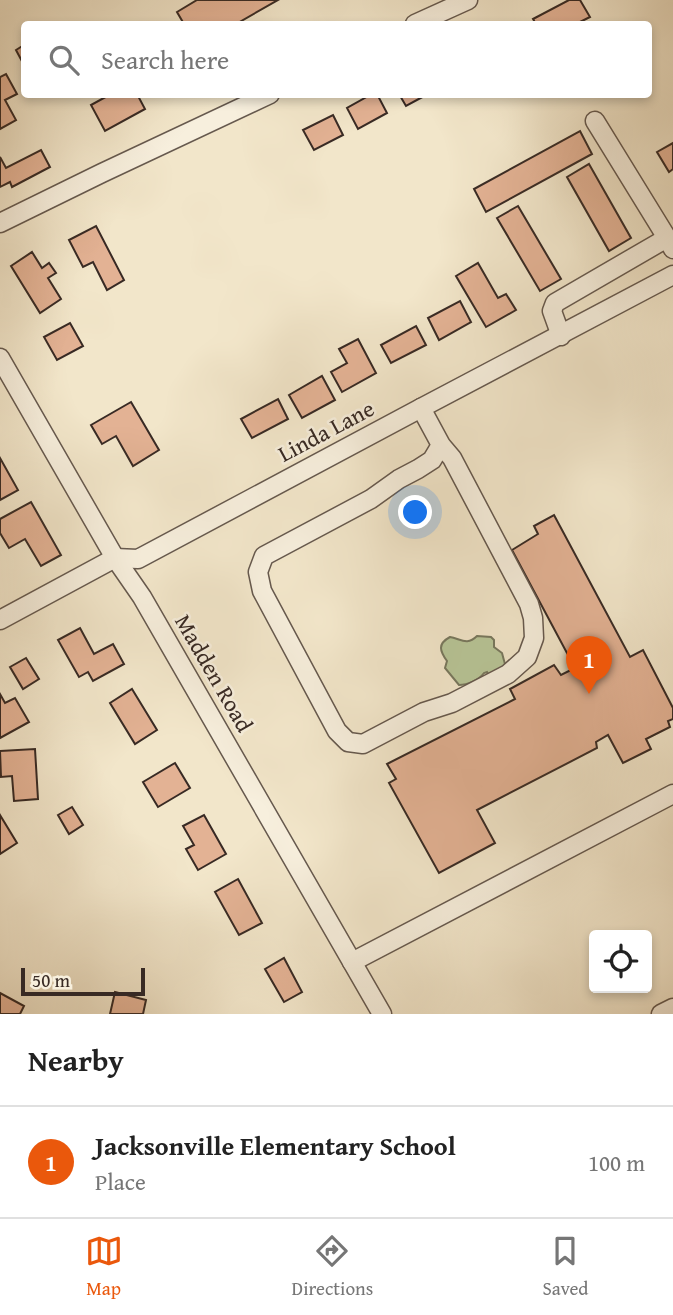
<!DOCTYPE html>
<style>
body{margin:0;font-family:"Gentium Book Plus",serif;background:#f2f2f2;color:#222}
.controls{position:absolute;right:21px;bottom:21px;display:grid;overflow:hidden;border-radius:7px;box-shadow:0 4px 10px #0003}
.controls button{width:63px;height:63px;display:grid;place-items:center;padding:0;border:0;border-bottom:2px solid #e0e0e0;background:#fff;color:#222;font:35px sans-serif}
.scale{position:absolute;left:21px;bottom:18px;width:124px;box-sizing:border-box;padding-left:7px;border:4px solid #382a24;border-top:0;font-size:19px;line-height:24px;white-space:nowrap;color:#382a24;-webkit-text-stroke:5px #f7efdd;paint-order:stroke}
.you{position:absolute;left:416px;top:513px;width:24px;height:24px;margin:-18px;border:5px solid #fff;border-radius:50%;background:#1a73e8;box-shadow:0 0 0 10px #1a73e833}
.badge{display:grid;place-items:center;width:46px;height:46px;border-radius:50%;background:#ea580c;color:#fff;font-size:23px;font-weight:700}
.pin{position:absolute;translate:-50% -58px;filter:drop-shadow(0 2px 4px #0008)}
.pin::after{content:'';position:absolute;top:37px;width:24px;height:21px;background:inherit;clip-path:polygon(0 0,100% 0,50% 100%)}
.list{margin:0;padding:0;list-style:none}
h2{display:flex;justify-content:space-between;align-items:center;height:91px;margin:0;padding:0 28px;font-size:30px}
h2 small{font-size:23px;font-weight:400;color:#767676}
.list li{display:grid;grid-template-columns:46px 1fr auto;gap:21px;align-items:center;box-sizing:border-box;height:112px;padding:0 28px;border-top:2px solid #e0e0e0}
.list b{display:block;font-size:26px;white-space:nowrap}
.list p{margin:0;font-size:23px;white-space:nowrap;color:#767676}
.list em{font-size:23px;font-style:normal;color:#767676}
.icon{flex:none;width:38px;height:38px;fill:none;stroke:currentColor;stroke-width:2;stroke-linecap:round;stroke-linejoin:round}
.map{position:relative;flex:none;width:673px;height:1014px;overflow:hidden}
.search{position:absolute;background:#fff;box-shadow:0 4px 10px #0003;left:21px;right:21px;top:21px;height:77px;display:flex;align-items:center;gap:18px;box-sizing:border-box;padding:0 24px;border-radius:7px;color:#767676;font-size:26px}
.sheet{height:203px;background:#fff}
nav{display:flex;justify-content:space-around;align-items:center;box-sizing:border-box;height:98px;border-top:2px solid #e0e0e0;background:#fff;font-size:19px;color:#767676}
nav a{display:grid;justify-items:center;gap:4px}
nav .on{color:#ea580c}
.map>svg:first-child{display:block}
.green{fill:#b8c698;stroke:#78785e;stroke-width:2}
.building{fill:#e3b294;stroke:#382a24;stroke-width:2}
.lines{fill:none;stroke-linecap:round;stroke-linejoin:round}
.minor-casing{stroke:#66594e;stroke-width:21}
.minor{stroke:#f7efdd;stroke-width:18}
.labels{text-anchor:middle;stroke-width:5;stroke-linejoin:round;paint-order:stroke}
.street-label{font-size:23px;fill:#382a24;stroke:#f7efdd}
</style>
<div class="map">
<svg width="673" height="1014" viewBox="0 0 673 1014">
<rect width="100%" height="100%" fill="#f2e6ca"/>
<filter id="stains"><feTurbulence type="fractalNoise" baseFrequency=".00286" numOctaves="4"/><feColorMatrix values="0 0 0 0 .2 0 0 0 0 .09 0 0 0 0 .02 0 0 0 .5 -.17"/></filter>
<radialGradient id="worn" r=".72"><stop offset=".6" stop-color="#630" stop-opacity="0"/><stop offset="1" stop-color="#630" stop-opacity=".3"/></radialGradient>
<path class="green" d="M477,636L491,637L494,640V647L502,653L506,668L489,676L487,672L484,673C479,680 467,685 459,685L445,668L447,661C440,651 437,644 450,637C461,639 467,646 477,636Z"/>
<g class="building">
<polygon points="197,0 278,0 236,24 184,24 177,12"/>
<polygon points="569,0 580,0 590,17 576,24 536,24 533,19"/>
<polygon points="24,45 24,65 16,50"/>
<polygon points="6,74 17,94 5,100 16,120 0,129 0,77"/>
<polygon points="111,94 137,94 145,109 105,131 91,105"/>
<polygon points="372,94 377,94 387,113 358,129 347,108"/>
<polygon points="399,94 428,94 406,106"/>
<polygon points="333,115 343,135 314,150 303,130"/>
<polygon points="580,131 592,154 486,212 474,189"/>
<polygon points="673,143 673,169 669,172 657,152"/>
<polygon points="41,150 50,167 12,187 10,182 0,187 0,157 6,168"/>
<polygon points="589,164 631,238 609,251 567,177"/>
<polygon points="518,206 561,279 540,291 497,218"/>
<polygon points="96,226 124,280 107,290 93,262 83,267 69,240"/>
<polygon points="32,252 42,268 49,263 56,273 48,278 61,299 40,313 11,266"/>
<polygon points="478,263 498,298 506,294 516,310 486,327 456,276"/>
<polygon points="460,301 471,322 439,340 428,318"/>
<polygon points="70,323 83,346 57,360 44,337"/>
<polygon points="416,326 426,345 391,363 381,345"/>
<polygon points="358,339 376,373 342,392 331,372 347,363 339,349"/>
<polygon points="322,376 335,400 302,418 289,395"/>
<polygon points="278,399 288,419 252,438 241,419"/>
<polygon points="131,402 159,450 133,466 116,436 102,444 91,425"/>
<polygon points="0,458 18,490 0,500"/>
<polygon points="31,502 61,555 41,566 25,539 9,548 0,533 0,519"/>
<polygon points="554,515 630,657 643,650 673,708 673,719 668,721 670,727 646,739 651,749 623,763 608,735 596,742 597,748 477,810 495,843 439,873 389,783 396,779 387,764 515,699 510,689 554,665 561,675 575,668 512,550 538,534 534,526"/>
<polygon points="80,628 94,654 113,644 124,664 93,681 88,672 79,677 58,640"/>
<polygon points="26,658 39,679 23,689 10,667"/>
<polygon points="132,689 157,730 135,744 110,703"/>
<polygon points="0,694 5,703 15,698 29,722 0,738"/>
<polygon points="35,749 38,799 14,801 12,776 1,777 0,751"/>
<polygon points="175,763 190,788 158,807 143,782"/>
<polygon points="72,807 83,825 69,834 58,815"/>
<polygon points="0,815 17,843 0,854"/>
<polygon points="204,815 226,854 198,870 186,849 194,845 183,826"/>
<polygon points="238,879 262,923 239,935 215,892"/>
<polygon points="284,958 302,992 284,1002 265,969"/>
<polygon points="115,992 146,1000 143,1014 110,1014"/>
<polygon points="0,993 24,1006 20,1014 0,1014"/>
</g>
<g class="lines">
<defs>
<g id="minor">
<polyline points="415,24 468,0"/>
<polyline points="595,121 667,238"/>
<polyline points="0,223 102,173 270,94"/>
<polyline points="561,336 552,311 555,303 667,238 673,249"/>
<polyline points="0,358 115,558 142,597 382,1014"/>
<polyline points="421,408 441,445 452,458 529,604 533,618 534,638 527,657 508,674 452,703 424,712 363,744 348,742 337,731 262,591 258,572 264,556 371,499 399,479 418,469 432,460 441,445"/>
<polyline points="0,620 115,558 138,559 421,408 673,275"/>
<polyline points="352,962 673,794"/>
<polyline points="661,1014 673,1008"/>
</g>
</defs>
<use href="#minor" class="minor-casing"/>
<use href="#minor" class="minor"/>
</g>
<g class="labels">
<g class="street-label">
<text transform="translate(326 431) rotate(-28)" y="8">Linda Lane</text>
<text transform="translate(214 673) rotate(60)" y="8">Madden Road</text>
</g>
</g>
<rect width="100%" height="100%" filter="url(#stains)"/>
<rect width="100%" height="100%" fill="url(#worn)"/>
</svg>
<div class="controls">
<button><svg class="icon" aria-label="locate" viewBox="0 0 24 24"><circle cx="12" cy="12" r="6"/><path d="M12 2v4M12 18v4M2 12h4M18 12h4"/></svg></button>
</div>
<div class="scale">50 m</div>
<div class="you"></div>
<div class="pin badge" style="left:589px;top:694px">1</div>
<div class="search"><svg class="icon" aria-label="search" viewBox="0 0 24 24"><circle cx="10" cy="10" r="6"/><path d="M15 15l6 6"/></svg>Search here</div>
</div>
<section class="sheet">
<h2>Nearby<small></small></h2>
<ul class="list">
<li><span class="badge">1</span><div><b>Jacksonville Elementary School</b><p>Place</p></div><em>100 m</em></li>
</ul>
</section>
<nav>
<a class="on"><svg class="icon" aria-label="map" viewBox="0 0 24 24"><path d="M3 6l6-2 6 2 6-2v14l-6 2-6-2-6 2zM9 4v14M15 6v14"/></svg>Map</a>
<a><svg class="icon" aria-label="directions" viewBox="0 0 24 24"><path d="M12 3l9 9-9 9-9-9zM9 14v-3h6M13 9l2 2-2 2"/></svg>Directions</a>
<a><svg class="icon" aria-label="saved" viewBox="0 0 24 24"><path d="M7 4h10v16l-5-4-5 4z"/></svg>Saved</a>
</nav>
